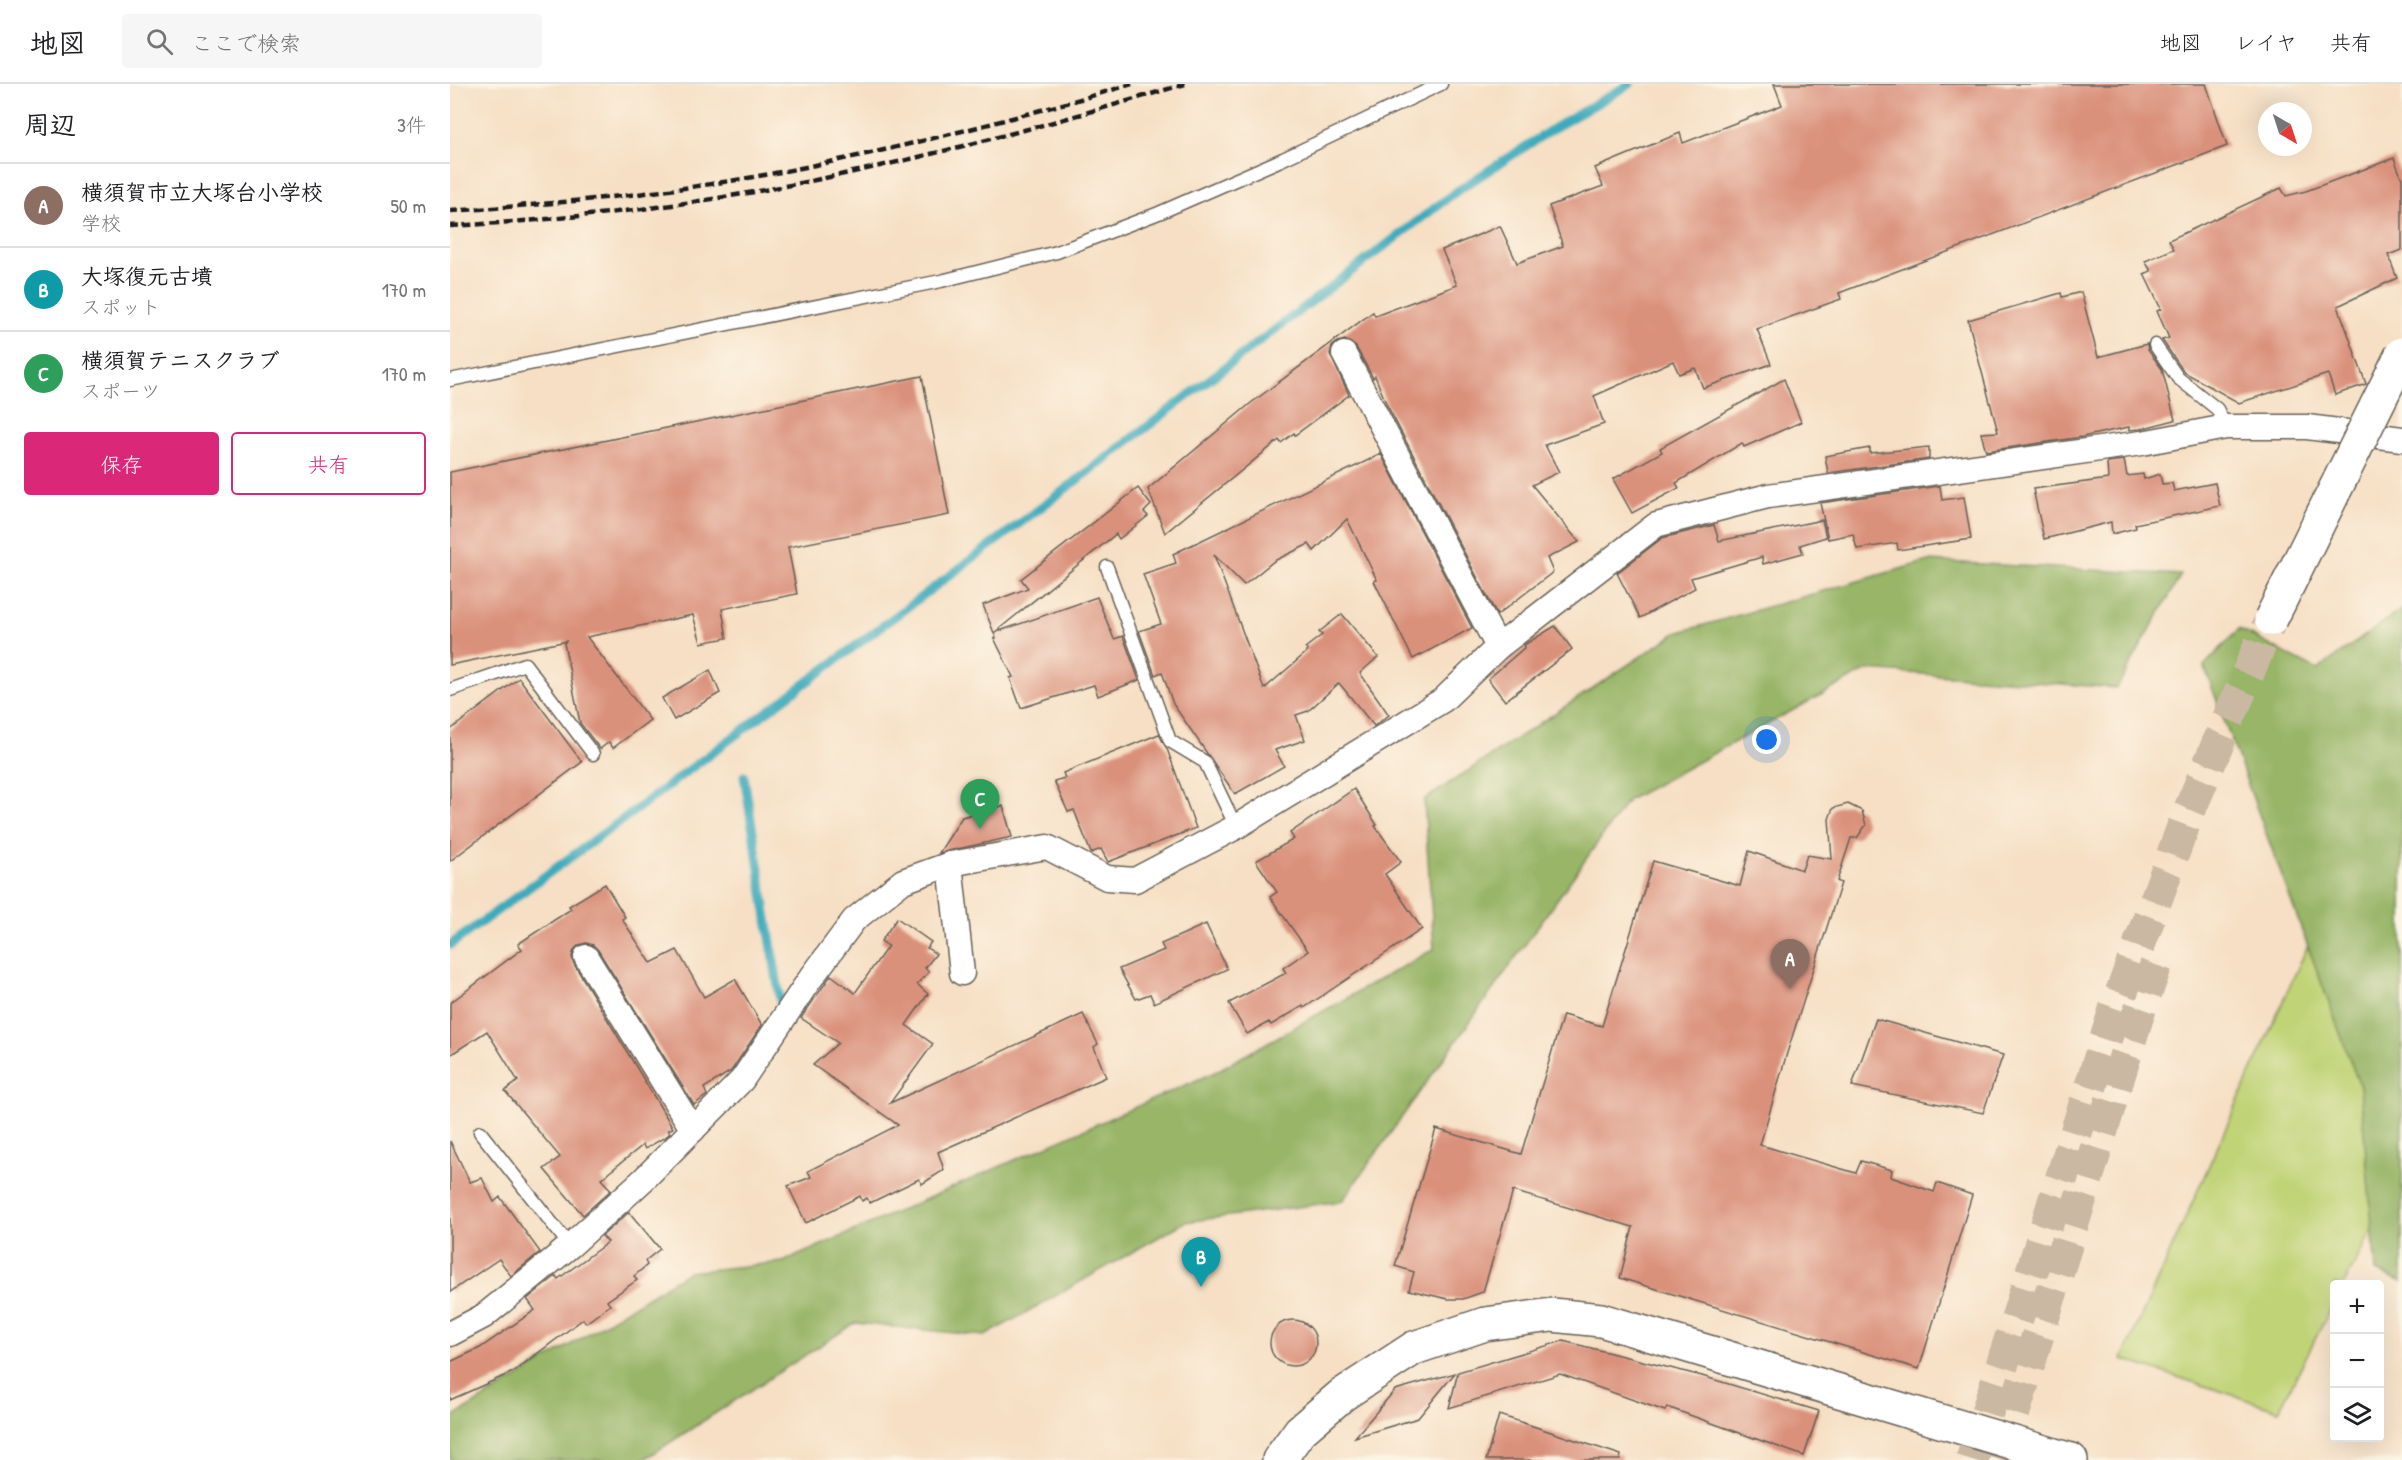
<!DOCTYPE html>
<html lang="ja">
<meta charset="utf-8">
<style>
body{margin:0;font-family:"Patrick Hand","Klee One",sans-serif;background:#f6f6f6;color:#202124}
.controls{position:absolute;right:18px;bottom:18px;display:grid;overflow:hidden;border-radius:6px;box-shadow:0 6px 24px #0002}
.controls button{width:54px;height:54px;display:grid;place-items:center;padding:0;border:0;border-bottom:2px solid #e0e0e0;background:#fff;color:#202124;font:30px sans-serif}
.compass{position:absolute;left:1808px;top:18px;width:54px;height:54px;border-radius:50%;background:#fff;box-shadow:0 6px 24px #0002;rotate:141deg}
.you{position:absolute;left:1317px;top:656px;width:21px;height:21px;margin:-15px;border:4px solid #fff;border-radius:50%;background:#1a73e8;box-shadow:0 0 0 9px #1a73e833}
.badge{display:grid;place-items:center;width:39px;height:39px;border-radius:50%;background:#db2777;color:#fff;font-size:20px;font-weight:700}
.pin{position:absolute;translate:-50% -50px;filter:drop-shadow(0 2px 3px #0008)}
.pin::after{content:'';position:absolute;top:32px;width:21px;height:18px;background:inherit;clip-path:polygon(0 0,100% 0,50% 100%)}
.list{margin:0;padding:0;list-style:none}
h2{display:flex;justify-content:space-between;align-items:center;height:78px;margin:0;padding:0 24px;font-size:26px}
h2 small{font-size:20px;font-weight:400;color:#757577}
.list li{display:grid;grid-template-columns:39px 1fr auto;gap:18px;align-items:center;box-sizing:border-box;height:84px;padding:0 24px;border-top:2px solid #e0e0e0}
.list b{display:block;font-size:22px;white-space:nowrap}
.list p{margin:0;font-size:20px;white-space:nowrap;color:#757577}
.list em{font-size:20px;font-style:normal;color:#757577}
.actions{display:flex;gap:12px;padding:18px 24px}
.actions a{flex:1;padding:14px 0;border:2px solid #db2777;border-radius:6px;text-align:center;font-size:21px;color:#db2777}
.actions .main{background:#db2777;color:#fff}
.icon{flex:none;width:33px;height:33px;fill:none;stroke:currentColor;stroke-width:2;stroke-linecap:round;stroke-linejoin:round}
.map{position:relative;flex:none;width:1952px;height:1376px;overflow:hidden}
header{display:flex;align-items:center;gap:36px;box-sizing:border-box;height:84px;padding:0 30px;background:#fff;border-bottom:2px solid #e0e0e0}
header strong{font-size:28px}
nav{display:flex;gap:33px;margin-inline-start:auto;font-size:21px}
.search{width:420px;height:54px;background:#f6f6f6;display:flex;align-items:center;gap:15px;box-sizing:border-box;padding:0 21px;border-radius:6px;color:#757577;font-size:22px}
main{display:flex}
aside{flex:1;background:#fff}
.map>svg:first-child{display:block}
.green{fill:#c0d376;stroke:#6e7849;stroke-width:1.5}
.forest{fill:#98b567;stroke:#5a6842;stroke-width:1.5}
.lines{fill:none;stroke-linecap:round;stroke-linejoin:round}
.stream{stroke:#3dabbc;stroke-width:9}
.building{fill:#da917c}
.highway-tunnel{stroke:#cab8a2;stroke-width:33;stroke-dasharray:33 16;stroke-linecap:butt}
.lane-casing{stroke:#686057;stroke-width:15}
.street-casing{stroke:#686057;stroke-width:27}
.secondary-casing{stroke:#686057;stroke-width:36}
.lane{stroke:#fff;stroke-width:12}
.street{stroke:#fff;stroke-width:24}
.secondary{stroke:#fff;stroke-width:33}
.rail{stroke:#1c1c1c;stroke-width:4.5;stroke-dasharray:9 4.5;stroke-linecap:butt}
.highway-bridge-casing{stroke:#686057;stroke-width:36;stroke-linecap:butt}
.highway-bridge{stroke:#fff;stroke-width:33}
</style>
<header>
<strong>地図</strong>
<div class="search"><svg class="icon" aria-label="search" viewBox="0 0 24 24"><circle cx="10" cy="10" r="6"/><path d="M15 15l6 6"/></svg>ここで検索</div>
<nav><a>地図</a><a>レイヤ</a><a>共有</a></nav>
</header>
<main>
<aside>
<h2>周辺<small>3件</small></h2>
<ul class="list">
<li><span class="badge" style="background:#8d6e63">A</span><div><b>横須賀市立大塚台小学校</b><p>学校</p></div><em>50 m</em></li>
<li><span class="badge" style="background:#0f9aa8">B</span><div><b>大塚復元古墳</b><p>スポット</p></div><em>170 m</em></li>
<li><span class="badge" style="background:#2e9e5b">C</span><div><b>横須賀テニスクラブ</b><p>スポーツ</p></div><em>170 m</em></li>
</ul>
<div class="actions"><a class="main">保存</a><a>共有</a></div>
</aside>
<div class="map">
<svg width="1952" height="1376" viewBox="0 0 1952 1376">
<rect width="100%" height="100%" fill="#fcf5e5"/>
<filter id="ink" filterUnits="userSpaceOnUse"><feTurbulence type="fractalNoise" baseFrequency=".0167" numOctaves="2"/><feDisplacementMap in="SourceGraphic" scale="12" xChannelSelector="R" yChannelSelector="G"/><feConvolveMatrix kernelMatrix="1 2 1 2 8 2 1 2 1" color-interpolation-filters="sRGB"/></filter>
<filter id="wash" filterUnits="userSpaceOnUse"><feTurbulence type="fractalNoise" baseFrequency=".008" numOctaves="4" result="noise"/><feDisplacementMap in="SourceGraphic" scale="24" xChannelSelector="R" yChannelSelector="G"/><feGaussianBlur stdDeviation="1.35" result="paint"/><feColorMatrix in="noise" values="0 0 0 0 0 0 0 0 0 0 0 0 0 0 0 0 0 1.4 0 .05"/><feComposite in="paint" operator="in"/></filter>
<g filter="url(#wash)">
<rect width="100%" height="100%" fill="#f6dfc4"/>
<polygon class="green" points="1909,748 1946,1101 1894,1200 1884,1200 1884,1218 1829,1326 1672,1275"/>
<g class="forest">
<polygon points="1478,477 1731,491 1667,604 1417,586 1178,716 892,1117 735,1138 535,1252 405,1239 193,1376 0,1376 0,1335 238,1188 333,1178 765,988 984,865 974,716 1226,549"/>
<polygon points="1952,525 1952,1198 1926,1187 1910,1003 1754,582 1789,545 1867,586"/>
</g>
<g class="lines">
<g class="stream">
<polyline points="294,692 331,921"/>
<polyline points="0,861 180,730 585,428 1007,107 1104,44 1180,0"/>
</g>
</g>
<g id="blocks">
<g class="building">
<polygon points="1324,0 1756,0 1777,62 1389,209 1391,215 1307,245 1321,280 1253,304 1245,284 1229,290 1223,277 1144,312 1154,340 1095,361 1109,388 1082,401 1129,458 1097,474 1103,488 1047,531 937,321 925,292 923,294 906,263 895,256 887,258 882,263 880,270 899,311 845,351 844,349 831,359 829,356 715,449 698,405 801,319 923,228 925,232 1007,201 992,166 1050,142 1067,179 1113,162 1099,122 1153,102 1145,84 1230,49 1233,59 1332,21"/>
<polygon points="1944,74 1952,95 1952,166 1938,171 1947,194 1888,222 1916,300 1885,311 1878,290 1789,319 1734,288 1712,256 1719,254 1707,227 1711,225 1694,190 1701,187 1695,177 1724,165 1719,156 1831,104 1836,112 1856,107"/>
<polygon points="1631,208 1648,273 1697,260 1698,266 1712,285 1725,336 1690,345 1679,346 1679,343 1632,353 1536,367 1531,349 1548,348 1518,236 1611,209 1612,213"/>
<polygon points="472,292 499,431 338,463 347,510 272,525 277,554 251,559 243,531 137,553 200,636 163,664 159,658 150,665 130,639 114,559 117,557 0,581 0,388"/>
<polygon points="1334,295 1351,338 1294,363 1292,359 1226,399 1229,404 1182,429 1163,395 1212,368 1210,364"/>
<polygon points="1479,363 1479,375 1378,389 1375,372 1420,364 1420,369"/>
<polygon points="931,370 1022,544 963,575 924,497 927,496 897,435 864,467 859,460 824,477 794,501 764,471 814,605 858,567 855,564 872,551 869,548 892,530 928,573 910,589 939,631 924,642 889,599 858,627 846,631 855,656 825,666 834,682 785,710 723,620 712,588 705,591 689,547 711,540 693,490 726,479 723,470"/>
<polygon points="1674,376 1677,392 1693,390 1694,395 1710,390 1712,400 1722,399 1724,407 1765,399 1770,422 1685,440 1686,444 1662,450 1661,438 1594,455 1583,405 1658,395 1657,378"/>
<polygon points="1490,402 1492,416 1514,413 1521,455 1448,466 1447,459 1407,465 1403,450 1378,455 1370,419"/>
<polygon points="688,404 701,421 694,428 698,432 669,455 666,450 544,549 533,521 578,504 571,495"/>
<polygon points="1372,436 1376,453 1350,461 1353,469 1313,480 1312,473 1241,494 1245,504 1190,534 1167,489 1212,454 1264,441 1269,457"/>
<polygon points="647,513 664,555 673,552 689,596 648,612 644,601 571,624 560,594 563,593 544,554 546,554 544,549"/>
<polygon points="1105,542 1122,565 1055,617 1038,595 1075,563 1074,561"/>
<polygon points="260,586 270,609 224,636 212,614"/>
<polygon points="69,594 132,678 0,777 0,646"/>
<polygon points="709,650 717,665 746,744 658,778 651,765 641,769 624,726 618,728 604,697 615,694 613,689"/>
<polygon points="904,705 927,741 925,742 951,778 935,790 972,845 854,924 853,922 821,941 819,938 797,950 779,919 836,889 833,884 858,867 820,813 827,808 806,777 844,755 840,749"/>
<polygon points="1398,720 1412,727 1416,741 1407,754 1401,754 1387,797 1391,799 1337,969 1310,1061 1406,1089 1411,1077 1442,1086 1441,1093 1484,1108 1487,1099 1522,1111 1469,1285 1170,1194 1183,1143 1063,1107 1033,1208 1013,1215 998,1215 959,1206 964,1188 945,1182 986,1045 1071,1070 1113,931 1152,942 1203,777 1290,802 1299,767 1352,786 1357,771 1382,775 1379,735 1383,724"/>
<polygon points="553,722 562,753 489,769 512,733"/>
<polygon points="155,800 175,833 172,835 201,879 227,866 254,913 285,895 312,941 281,987 254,1004 257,1011 244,1021 148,866 143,861 136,859 129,861 124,866 122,873 124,880 223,1044 218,1046 220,1049 217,1052 195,1065 193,1061 151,1095 161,1106 133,1131 94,1085 110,1073 55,1007 68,997 37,947 0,971 0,919 72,865 68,860 121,825 119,822"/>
<polygon points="447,834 481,858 477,864 486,870 475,884 479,888 467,900 478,910 456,941 483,960 440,1019 633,930 648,960 644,963 656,993 488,1068 494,1086 472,1100 469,1095 420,1119 417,1114 412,1117 410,1112 356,1139 338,1102 361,1093 358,1087 448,1041 363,981 388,959 351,934 381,891 405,909 438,862 431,857"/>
<polygon points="756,840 777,885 704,919 700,910 686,915 669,885 714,866 711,860"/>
<polygon points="1426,935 1553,971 1533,1029 1402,1002"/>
<polygon points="0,1057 20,1098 32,1094 44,1118 50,1113 90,1168 61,1192 49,1175 0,1208"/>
<polygon points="179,1128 210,1165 195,1177 197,1181 184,1192 187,1196 157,1217 160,1221 136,1239 133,1235 63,1288 0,1316 0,1278 30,1264 85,1226 77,1215 106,1192 108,1195 158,1158 152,1152"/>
<circle cx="843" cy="1259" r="23"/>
<polygon points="1113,1257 1252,1292 1369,1327 1354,1372 1217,1323 1215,1327 1110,1290 999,1324 1008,1288"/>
<polygon points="1005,1289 968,1334 905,1353 945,1306"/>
<polygon points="1049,1331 1171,1371 1170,1376 1036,1376"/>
</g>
</g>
</g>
<g filter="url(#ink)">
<use href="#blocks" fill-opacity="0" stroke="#686057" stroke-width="1.5"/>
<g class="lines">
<g class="highway-tunnel">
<polyline points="1522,1376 1665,926 1737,732 1821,535"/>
<polyline points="1549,1376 1687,934 1706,881"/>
</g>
<defs>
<g id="lane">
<polyline points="1705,261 1728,294 1767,325 1776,343"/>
<polyline points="0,296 491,197 607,168 709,129 833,75 991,0"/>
<polyline points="657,483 720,657 755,678 786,743"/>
<polyline points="0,606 75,580 143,670"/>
<polyline points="30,1048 120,1162"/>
</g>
<g id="street">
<polyline points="894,270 1048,563"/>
<polyline points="500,780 512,889"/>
<polyline points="136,873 243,1046"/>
<polyline points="0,1250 34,1232 120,1162 193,1096 292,996 358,898 404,836 453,797 500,780 597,763 657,794 685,796 786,743 993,616 1048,563 1206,441 1318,412 1692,359 1776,343 1857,343 1952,355"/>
</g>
<polyline id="secondary" points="829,1376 850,1347 892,1311 964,1264 1035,1240 1102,1231 1151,1236 1621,1376"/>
</defs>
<use href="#lane" class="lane-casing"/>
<use href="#street" class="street-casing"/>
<use href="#secondary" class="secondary-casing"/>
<use href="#lane" class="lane"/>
<use href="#street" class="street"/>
<use href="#secondary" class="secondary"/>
<g class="rail">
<path d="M0,127C107,120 220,109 325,89C445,66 564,35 682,0"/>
<path d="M0,142C109,136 223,124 330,103C467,77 601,40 735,0"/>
</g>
<defs>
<polyline id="highway-bridge" points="1821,535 1952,270"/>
</defs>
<use href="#highway-bridge" class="highway-bridge-casing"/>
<use href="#highway-bridge" class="highway-bridge"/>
</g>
</g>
</svg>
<div class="controls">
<button>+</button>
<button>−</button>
<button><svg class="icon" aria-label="layers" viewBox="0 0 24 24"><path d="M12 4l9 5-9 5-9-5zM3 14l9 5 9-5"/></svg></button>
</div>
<svg class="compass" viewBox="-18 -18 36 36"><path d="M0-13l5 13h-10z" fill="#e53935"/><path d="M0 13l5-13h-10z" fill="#757577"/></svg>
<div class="you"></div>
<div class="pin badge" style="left:1340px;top:905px;background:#8d6e63">A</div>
<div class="pin badge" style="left:751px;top:1203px;background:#0f9aa8">B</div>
<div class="pin badge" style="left:530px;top:745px;background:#2e9e5b">C</div>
</div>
</main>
